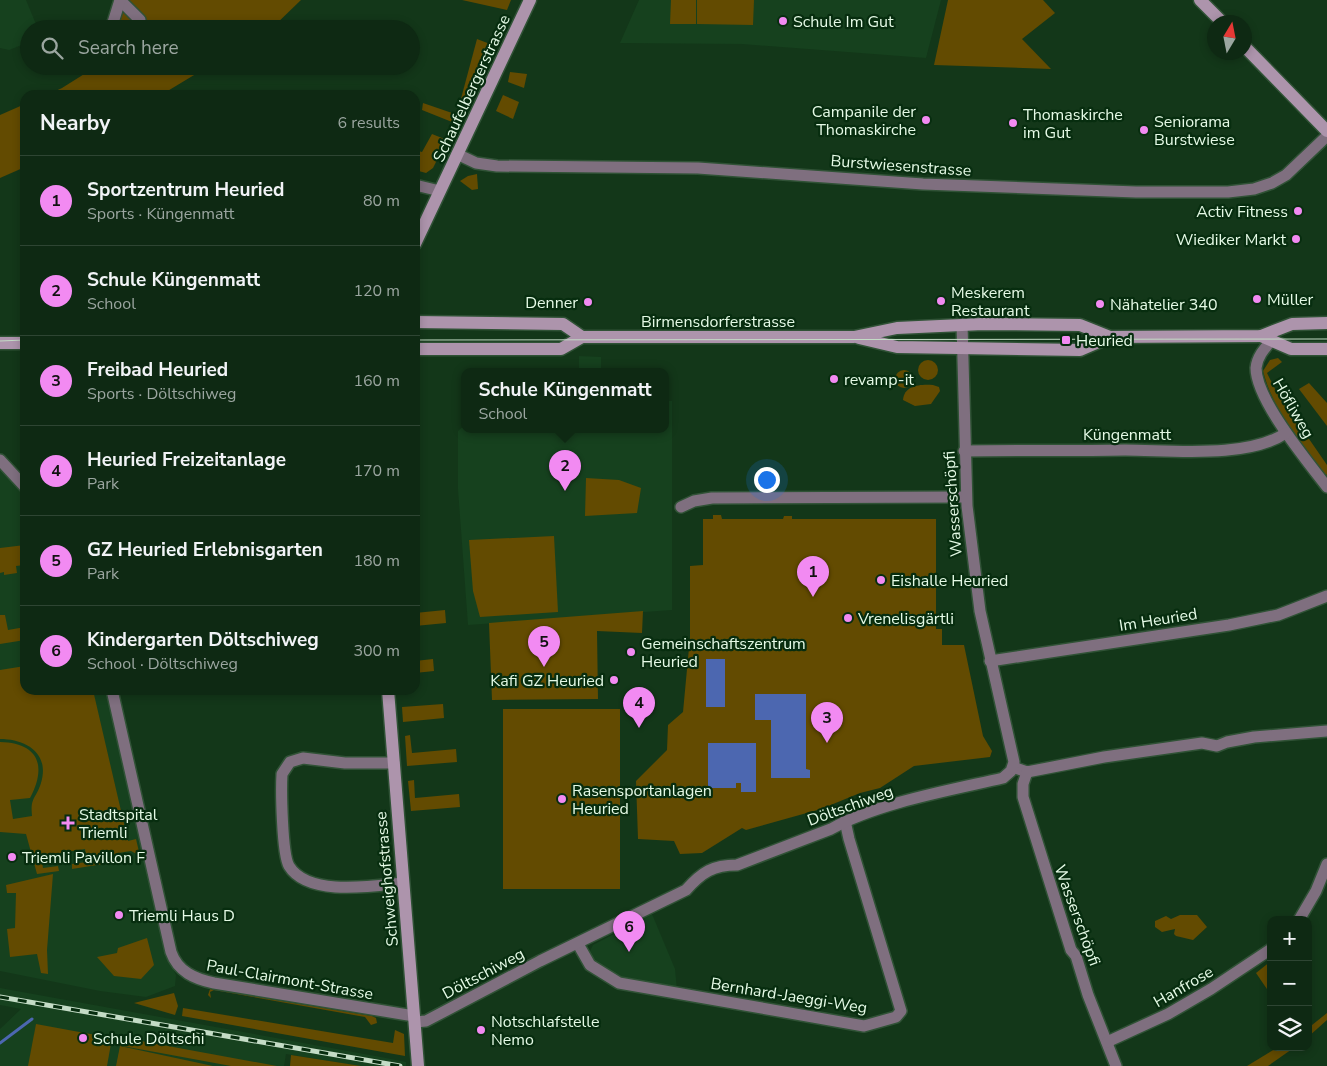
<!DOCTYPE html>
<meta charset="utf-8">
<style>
body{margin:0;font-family:"Nunito Sans",sans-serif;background:#17311c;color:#f1f3f6}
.controls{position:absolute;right:15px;bottom:15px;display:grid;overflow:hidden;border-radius:10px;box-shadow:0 2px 8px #0003}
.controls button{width:45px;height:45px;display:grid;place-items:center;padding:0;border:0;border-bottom:1px solid #2e4533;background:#0e2913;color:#f1f3f6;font:25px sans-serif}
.compass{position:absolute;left:1207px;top:15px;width:45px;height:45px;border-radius:50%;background:#0e2913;box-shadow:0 2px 8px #0003;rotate:10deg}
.you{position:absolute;left:766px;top:479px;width:18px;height:18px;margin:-12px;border:4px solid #fff;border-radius:50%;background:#1a73e8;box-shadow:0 0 0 8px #1a73e833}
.badge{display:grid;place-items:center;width:32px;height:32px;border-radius:50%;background:#f28af2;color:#111;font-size:16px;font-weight:700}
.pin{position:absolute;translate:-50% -41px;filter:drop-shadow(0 1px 2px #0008)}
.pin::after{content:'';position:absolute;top:26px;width:18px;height:15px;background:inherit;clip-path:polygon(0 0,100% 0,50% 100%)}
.popup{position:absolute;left:461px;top:368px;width:208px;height:65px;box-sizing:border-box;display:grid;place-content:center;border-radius:10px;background:#0e2913;filter:drop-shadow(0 1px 4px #0005);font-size:16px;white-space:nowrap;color:#9ba6a0}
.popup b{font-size:19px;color:#f1f3f6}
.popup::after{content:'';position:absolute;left:50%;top:100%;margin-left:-10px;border:10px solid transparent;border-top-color:#0e2913}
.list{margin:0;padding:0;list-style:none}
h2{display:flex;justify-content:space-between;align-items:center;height:65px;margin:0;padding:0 20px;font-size:21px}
h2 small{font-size:16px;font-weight:400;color:#9ba6a0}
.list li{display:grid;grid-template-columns:32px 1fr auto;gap:15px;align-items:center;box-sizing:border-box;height:90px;padding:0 20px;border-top:1px solid #2e4533}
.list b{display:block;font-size:19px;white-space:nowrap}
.list p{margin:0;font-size:16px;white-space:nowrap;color:#9ba6a0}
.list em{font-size:16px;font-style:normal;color:#9ba6a0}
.icon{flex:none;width:28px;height:28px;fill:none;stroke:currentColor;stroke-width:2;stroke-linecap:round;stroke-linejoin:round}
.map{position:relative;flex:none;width:1327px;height:1066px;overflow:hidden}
.search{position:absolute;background:#0e2913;box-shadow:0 2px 8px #0003;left:20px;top:20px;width:400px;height:55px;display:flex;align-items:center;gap:12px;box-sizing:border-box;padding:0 18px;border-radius:28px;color:#9ba6a0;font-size:19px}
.panel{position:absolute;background:#0e2913;box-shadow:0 2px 8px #0003;left:20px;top:90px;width:400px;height:605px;border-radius:15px}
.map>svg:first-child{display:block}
.built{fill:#16411e}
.green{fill:#634b01}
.water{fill:#4c67b0}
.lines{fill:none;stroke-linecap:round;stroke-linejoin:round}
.stream{stroke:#4c67b0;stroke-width:3}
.street-casing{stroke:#305236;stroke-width:14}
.secondary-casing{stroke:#305236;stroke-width:15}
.street{stroke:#7f6f7f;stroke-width:11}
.secondary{stroke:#ad94ac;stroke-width:12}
.tram{stroke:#c4dcc6;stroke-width:1}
.rail-casing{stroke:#c4dcc6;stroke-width:5}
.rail{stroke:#072d0f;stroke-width:3;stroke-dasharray:9;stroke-linecap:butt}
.poi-dot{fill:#f28af2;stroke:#072d0f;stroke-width:2}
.labels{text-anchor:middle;stroke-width:4.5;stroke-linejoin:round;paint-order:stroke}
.poi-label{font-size:16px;fill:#e5fae6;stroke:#072d0f;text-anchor:start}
.street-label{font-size:16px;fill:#e5fae6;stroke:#072d0f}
</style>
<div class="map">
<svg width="1327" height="1066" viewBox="0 0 1327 1066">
<rect width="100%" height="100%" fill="#133719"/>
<g class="built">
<polygon points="0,0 26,0 38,29 29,29 29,42 9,50 0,48"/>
<polygon points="639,0 941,0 926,58 742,44 620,43"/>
<polygon points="579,356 601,357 601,372 579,372"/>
<polygon points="665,401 672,401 672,610 468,625 458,489 458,431 465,425 465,430 665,430"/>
<polygon points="0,467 25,496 25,690 106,690 167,957 176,975 175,986 146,997 100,991 0,971"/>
<polygon points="652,914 675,969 677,990 626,982 597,965 591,957 590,951 593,945"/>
<polygon points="0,988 381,1057 406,1062 406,1066 359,1066 286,1054 284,1066 0,1066 0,1029 21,1009 0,1005"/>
</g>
<g class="green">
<polygon points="122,0 301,0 271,29 111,29"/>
<polygon points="462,0 511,0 507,10"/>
<polygon points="671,0 696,0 696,24 670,24"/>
<polygon points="697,0 754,0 753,25 697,24"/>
<polygon points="948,0 1043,0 1055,13 1022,39 1051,69 934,65"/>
<polygon points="477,39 490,44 464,105 459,106"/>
<polygon points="97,66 209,66 161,95 47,95 62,88"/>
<polygon points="510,72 527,74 524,88 508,82"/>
<polygon points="503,95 519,102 513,119 496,111"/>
<polygon points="423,103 455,114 452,122 422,110"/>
<polygon points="25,104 25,167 0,178 0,115"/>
<polygon points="432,134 447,140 433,168 426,173 415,170 415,150 422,152"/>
<polygon points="477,174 478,189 472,190 460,181 468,176"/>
<path d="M1278,358L1282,362L1267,373L1276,391L1327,465V475L1323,473C1299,442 1273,410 1263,371L1270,360Z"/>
<circle cx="928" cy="370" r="10"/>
<circle cx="904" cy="379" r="9"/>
<polygon points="1309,383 1327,403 1327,426 1299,389"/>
<path d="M933,385L939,387L940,391L931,404L915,406L903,400C904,385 921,384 933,385Z"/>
<polygon points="586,478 619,480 641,488 637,513 585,516"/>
<polygon points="713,515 721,515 722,519 783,519 784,516 792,516 792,519 936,519 936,629 942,629 942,645 964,645 983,736 992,751 990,757 914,766 880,788 860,793 821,809 746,830 742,828 702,853 680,854 674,841 638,839 636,781 667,750 668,725 683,712 690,637 690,566 703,565 703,519 713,519"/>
<polygon points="554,536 558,612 480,617 473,591 469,540"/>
<polygon points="25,545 25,565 16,566 17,573 4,575 4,572 0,573 0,548"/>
<polygon points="445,610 446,623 415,626 415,613"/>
<polygon points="643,611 642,633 597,631 598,699 492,700 489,623"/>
<polygon points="0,615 5,615 8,630 25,627 25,640 0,644"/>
<polygon points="433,659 434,671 415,673 415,661"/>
<path d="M25,666V690H93L128,841L136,839L140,856L131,851L118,853L116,862L72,869V864L87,862L85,849L41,856L43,868L58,866L59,871L37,874L26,834L0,832V742C39,743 47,766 30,798L10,800L13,819L32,816C30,797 36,799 41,783C50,753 26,739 0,739V670Z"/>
<polygon points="443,704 444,718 403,722 402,707"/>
<rect x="503" y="709" width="117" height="180"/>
<polygon points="410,735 412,753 456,749 457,762 407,766 405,736"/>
<polygon points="414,780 415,798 459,794 460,807 411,811 408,781"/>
<polygon points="53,874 47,950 48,974 41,973 37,954 10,957 7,929 15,928 16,893 7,893 6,885"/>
<polygon points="1180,915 1197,915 1207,927 1193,940 1176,936 1174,934 1175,929 1162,932 1155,927 1155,921 1166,916 1171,919"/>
<polygon points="147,938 154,965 141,979 114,976 97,957 117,953 118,948"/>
<polygon points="1271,961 1271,995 1256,973"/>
<polygon points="210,989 372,1016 376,1018 377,1023 371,1025 365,1017 214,990 210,992 211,998 208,995"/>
<polygon points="174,993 178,1006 175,1015 134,1003"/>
<polygon points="183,1008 393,1043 395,1030 404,1034 405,1056 182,1016"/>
<polygon points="1327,1013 1327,1020 1308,1037 1308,1021 1312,1025"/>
<polygon points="36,1024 112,1038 107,1066 28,1066"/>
<polygon points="119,1037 277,1066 231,1066 117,1045"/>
<polygon points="120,1046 213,1066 116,1066"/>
<polygon points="1278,1047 1295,1047 1268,1066 1247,1066"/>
<polygon points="291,1055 361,1066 290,1066"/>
</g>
<g class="water">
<rect x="706" y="659" width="19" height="48"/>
<polygon points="755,694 806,694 806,769 810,770 810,778 771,778 771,720 755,720"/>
<polygon points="708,743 756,743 756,792 741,792 741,783 736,783 736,788 708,788"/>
</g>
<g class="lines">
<polyline class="stream" points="0,1043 32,1019"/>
<defs>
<g id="street">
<polyline points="120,0 140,20 138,29"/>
<polyline points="111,29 120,0"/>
<polyline points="457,154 476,163 497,166 698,168 923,184 1136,192 1228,192 1254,189 1272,183 1286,175 1327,136"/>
<polyline points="415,185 440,191"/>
<path d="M1271,341C1264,349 1257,357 1256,368C1256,400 1308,462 1327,487"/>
<path d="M964,451C1018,450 1071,451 1125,450C1171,450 1247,459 1286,433"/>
<polyline points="0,460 25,487"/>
<polyline points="681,507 694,501 712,498 966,497"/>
<polyline points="990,661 1229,625 1278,615 1327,596"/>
<path d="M112,690L171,952C178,972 195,979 214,983L414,1016"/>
<path d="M394,763H345L303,758L290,762L282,774C281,790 282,854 289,866C308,897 373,886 402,883"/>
<polyline points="1013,767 1027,772 1104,757 1202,743 1217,746 1227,742 1254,737 1327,731"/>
<polyline points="1027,772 1023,784 1023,797 1071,950 1076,956 1088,995 1116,1066"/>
<polyline points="1299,920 1316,891 1327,864"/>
<polyline points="578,944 590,965 619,983 864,1026 896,1017 901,1011 849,839 845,821"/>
<path d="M415,1022L426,1021L540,961L686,890C702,872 713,865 737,865L831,829C877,803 951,790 1003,778L1011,771L1014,762L980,611L967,506L962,324"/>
<polyline points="1107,1042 1168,1014 1211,989 1271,949"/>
</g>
<g id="secondary">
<polyline points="1200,0 1222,22"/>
<polyline points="1244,46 1327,131"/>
<polyline points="415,244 530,0"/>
<polyline points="415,322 563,324 582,337"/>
<polyline points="1261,336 1291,349 1327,349"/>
<polyline points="859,338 897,347 1080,350 1110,337"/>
<polyline points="0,343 25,343"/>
<polyline points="415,349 561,349 582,337 854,337 897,328 983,324 1080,325 1110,337 1261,336 1292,324 1327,323"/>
<polyline points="388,690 418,1066"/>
</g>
</defs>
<use href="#street" class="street-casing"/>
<use href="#secondary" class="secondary-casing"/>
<use href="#street" class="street"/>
<use href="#secondary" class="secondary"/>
<g class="tram">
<polyline points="415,340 1327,339"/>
<polyline points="0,341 25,340"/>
</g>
<defs>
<polyline id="rail" points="0,997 400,1066"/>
</defs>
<use href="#rail" class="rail-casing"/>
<use href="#rail" class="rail"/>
</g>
<g class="poi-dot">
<circle cx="783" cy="21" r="5"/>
<circle cx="926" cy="120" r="5"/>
<circle cx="1013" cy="123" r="5"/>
<circle cx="1144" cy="130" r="5"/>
<circle cx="1298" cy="211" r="5"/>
<circle cx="1296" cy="239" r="5"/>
<circle cx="1257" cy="299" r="5"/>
<circle cx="941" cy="301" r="5"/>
<circle cx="588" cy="302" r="5"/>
<circle cx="1100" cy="304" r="5"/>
<rect x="1061" y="335" width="10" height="10" rx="2.5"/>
<circle cx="834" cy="379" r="5"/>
<circle cx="881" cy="580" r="5"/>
<circle cx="848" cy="618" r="5"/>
<circle cx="631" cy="652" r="5"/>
<circle cx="614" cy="680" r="5"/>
<circle cx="562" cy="799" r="5"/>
<path d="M65.5 815.5h5v5h5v5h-5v5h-5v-5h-5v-5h5z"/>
<circle cx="12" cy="857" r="5"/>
<circle cx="119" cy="915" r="5"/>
<circle cx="481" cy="1030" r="5"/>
<circle cx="83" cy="1038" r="5"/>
</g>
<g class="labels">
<g class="poi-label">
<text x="793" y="27">Schule Im Gut</text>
<text x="916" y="117" text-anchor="end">Campanile der<tspan x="916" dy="18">Thomaskirche</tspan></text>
<text x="1023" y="120">Thomaskirche<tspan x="1023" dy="18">im Gut</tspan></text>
<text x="1154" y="127">Seniorama<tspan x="1154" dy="18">Burstwiese</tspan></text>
<text x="1288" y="217" text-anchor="end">Activ Fitness</text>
<text x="1286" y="245" text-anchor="end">Wiediker Markt</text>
<text x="951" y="298">Meskerem<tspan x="951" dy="18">Restaurant</tspan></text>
<text x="1267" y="305">Müller</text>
<text x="578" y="308" text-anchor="end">Denner</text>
<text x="1110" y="310">Nähatelier 340</text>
<text x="1076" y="346">Heuried</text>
<text x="844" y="385">revamp-it</text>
<text x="891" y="586">Eishalle Heuried</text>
<text x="858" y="624">Vrenelisgärtli</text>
<text x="641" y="649">Gemeinschaftszentrum<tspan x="641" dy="18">Heuried</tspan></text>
<text x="604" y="686" text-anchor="end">Kafi GZ Heuried</text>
<text x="572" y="796">Rasensportanlagen<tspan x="572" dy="18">Heuried</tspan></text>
<text x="79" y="820">Stadtspital<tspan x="79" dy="18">Triemli</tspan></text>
<text x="22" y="863">Triemli Pavillon F</text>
<text x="129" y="921">Triemli Haus D</text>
<text x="491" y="1027">Notschlafstelle<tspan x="491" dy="18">Nemo</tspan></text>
<text x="93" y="1044">Schule Döltschi</text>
</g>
<g class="street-label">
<text transform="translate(471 88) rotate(-65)" y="6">Schaufelbergerstrasse</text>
<text transform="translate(901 165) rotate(4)" y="6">Burstwiesenstrasse</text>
<text x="718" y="327">Birmensdorferstrasse</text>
<text transform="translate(1294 408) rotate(60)" y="6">Höfliweg</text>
<text x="1127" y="440">Küngenmatt</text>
<text transform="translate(952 504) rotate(-94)" y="6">Wasserschöpfi</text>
<text transform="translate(1158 619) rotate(-9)" y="6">Im Heuried</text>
<text transform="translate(850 805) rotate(-20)" y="6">Döltschiweg</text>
<text transform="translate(386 879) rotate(-95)" y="6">Schweighofstrasse</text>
<text transform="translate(1078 915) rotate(70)" y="6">Wasserschöpfi</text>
<text transform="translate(483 973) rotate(-28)" y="6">Döltschiweg</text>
<text transform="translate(290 979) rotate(10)" y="6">Paul-Clairmont-Strasse</text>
<text transform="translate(1183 986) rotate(-30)" y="6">Hanfrose</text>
<text transform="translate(789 995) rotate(9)" y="6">Bernhard-Jaeggi-Weg</text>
</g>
</g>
</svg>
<div class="controls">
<button>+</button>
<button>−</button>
<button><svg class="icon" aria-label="layers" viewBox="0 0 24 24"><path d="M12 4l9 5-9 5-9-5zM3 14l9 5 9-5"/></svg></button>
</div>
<svg class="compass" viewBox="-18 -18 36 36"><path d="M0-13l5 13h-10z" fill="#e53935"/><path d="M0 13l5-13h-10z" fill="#9ba6a0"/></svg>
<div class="you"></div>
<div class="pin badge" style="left:813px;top:597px">1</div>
<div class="pin badge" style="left:565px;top:491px">2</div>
<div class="popup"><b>Schule Küngenmatt</b>School</div>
<div class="pin badge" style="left:827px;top:743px">3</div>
<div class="pin badge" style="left:639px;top:728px">4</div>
<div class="pin badge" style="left:544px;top:667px">5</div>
<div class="pin badge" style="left:629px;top:952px">6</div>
<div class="search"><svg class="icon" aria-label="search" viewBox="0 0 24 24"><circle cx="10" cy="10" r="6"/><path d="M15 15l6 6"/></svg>Search here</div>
<section class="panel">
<h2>Nearby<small>6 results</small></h2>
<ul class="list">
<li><span class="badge">1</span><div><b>Sportzentrum Heuried</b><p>Sports · Küngenmatt</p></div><em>80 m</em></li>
<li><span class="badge">2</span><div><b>Schule Küngenmatt</b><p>School</p></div><em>120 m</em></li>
<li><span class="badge">3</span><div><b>Freibad Heuried</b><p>Sports · Döltschiweg</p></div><em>160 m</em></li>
<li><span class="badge">4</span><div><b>Heuried Freizeitanlage</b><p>Park</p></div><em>170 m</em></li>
<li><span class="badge">5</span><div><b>GZ Heuried Erlebnisgarten</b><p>Park</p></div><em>180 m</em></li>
<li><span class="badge">6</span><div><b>Kindergarten Döltschiweg</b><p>School · Döltschiweg</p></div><em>300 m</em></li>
</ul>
</section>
</div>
